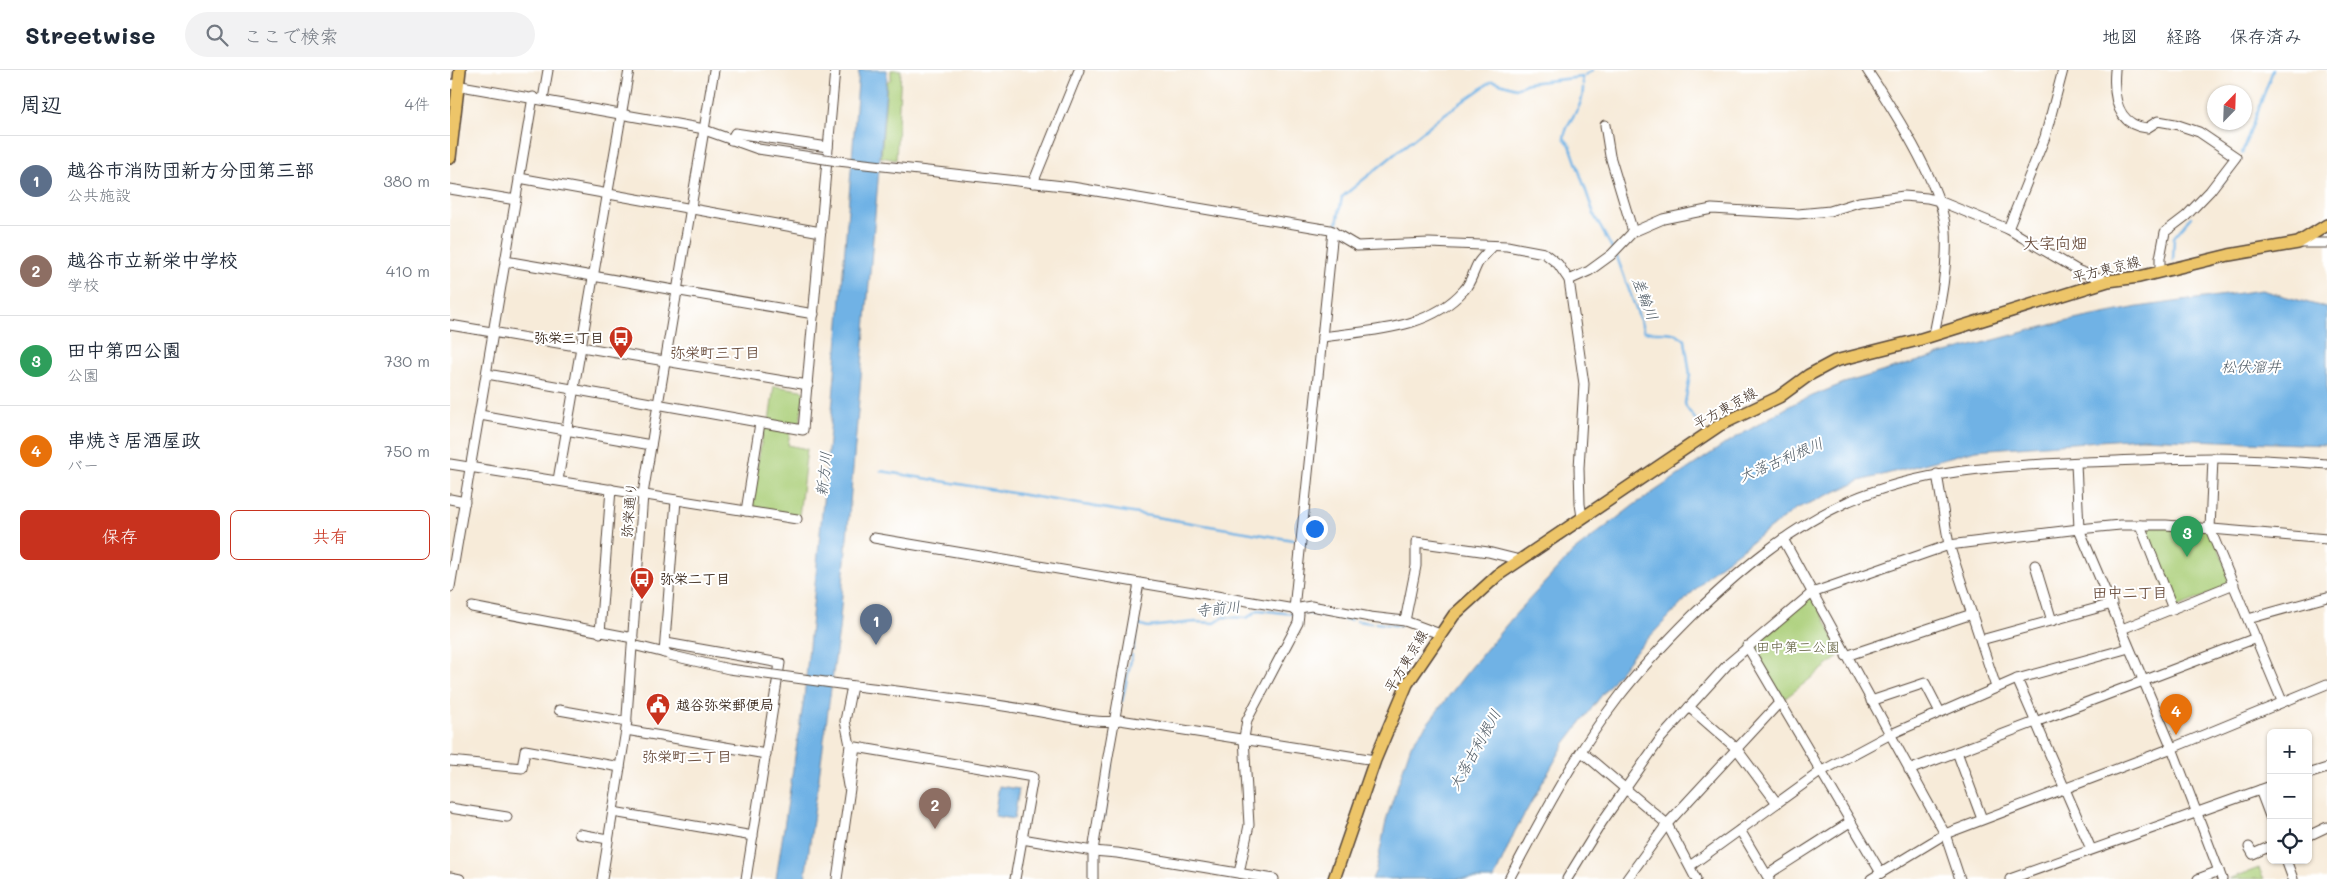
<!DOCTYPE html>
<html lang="ja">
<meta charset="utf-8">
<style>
body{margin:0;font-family:Mali,"Klee One",sans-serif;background:#f2f2f3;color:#1f2937}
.controls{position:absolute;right:15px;bottom:15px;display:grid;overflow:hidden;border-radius:8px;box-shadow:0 1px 4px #0004}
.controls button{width:45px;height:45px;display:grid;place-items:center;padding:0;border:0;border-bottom:1px solid #e0e1e3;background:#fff;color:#1f2937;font:25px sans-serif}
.compass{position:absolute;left:1757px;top:15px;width:45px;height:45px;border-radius:50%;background:#fff;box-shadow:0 1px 4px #0004;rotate:23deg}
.you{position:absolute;left:864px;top:458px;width:18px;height:18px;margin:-12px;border:4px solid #fff;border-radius:50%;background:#1a73e8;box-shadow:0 0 0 8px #1a73e833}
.badge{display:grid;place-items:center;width:32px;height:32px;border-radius:50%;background:#c8321e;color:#fff;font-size:16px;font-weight:700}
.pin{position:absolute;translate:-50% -41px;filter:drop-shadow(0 1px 2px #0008)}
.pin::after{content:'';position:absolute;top:26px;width:18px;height:15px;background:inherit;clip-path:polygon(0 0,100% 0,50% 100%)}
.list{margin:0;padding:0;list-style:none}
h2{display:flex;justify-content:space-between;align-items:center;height:65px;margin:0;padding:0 20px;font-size:21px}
h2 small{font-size:16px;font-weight:400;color:#747a83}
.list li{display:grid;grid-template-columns:32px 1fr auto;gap:15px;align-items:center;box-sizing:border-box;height:90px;padding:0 20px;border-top:1px solid #e0e1e3}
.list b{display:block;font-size:19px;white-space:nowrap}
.list p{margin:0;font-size:16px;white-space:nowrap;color:#747a83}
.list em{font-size:16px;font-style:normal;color:#747a83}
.actions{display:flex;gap:10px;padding:15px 20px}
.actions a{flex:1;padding:11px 0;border:1px solid #c8321e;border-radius:8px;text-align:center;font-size:18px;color:#c8321e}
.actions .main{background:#c8321e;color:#fff}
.icon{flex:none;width:28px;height:28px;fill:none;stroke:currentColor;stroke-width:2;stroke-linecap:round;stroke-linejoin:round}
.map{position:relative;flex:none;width:1877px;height:809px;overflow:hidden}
header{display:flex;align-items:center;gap:30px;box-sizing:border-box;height:70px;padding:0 25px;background:#fff;border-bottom:1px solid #e0e1e3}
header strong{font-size:24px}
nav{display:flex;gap:28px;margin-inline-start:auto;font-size:18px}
.search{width:350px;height:45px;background:#f2f2f3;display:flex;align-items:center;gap:12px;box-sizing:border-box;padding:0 18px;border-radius:28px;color:#747a83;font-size:19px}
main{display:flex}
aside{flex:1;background:#fff}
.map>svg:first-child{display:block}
.green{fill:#abcf79;stroke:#737c4c}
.water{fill:#70b2e5;stroke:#566e82}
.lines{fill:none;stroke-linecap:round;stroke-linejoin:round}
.stream{stroke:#70b2e5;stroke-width:2.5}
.minor-casing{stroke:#57473a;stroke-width:11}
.major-casing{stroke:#57473a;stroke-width:14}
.minor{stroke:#fff;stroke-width:9}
.major{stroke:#edc569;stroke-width:11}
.minor-bridge-casing{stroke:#57473a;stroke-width:11;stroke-linecap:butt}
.minor-bridge{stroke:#fff;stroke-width:9}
.labels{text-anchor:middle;stroke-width:4;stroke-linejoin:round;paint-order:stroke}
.street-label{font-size:14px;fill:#3b2a1e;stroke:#fff}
.poi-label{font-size:14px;font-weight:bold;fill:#3b2a1e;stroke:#fff;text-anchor:start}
.park-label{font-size:14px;fill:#5d5c39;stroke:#fff}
.water-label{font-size:15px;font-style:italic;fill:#4e5a64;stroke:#fff}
.neighbourhood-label{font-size:15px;font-weight:bold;fill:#6e5242;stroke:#fff}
.quarter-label{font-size:16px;font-weight:bold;fill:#6e5242;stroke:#fff}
</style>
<header>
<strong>Streetwise</strong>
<div class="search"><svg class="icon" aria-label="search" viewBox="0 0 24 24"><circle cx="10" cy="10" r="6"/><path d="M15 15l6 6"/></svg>ここで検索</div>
<nav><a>地図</a><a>経路</a><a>保存済み</a></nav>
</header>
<main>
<aside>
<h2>周辺<small>4件</small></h2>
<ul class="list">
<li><span class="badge" style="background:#5c6f8a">1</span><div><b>越谷市消防団新方分団第三部</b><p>公共施設</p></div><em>380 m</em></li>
<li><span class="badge" style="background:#8d6e63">2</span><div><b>越谷市立新栄中学校</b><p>学校</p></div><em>410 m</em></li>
<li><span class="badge" style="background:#2e9e5b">3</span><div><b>田中第四公園</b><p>公園</p></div><em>730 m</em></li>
<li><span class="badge" style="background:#e8710a">4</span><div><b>串焼き居酒屋政</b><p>バー</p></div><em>750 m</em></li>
</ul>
<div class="actions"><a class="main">保存</a><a>共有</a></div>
</aside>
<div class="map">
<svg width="1877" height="809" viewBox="0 0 1877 809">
<rect width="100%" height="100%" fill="#fff"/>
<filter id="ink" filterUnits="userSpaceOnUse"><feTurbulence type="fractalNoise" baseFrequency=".02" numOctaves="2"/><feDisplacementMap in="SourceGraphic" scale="10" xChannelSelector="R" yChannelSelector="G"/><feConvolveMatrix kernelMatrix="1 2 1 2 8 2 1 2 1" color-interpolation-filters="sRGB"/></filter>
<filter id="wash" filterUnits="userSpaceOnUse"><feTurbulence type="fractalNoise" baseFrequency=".0096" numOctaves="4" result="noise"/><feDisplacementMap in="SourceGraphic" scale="20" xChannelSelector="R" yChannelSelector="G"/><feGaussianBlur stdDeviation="1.12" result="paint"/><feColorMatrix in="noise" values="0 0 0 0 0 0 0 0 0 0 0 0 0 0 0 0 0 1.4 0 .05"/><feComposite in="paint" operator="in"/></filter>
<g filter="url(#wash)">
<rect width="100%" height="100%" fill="#f7ebd9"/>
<g class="green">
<polygon points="441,0 451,0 446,90 431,87 437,12 441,9"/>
<polygon points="324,316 351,320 354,323 350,354 348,356 319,352"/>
<polygon points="314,358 340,362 338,375 357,379 349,446 303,439 300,435"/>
<polygon points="1690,455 1760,459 1784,514 1723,539"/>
<polygon points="1362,523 1390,582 1387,588 1329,633 1297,576"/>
<polygon points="1809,798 1814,809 1779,809"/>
</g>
<g class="water">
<polygon points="409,0 437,0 437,7 389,560 355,809 326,809 354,628 383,329"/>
<polygon points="1812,220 1877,238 1877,375 1690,368 1526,380 1410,411 1346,439 1265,499 1185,582 1115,673 1065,761 1044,809 922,809 926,800 937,747 961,675 1015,605 1063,547 1123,482 1184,435 1275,374 1343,334 1394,313 1503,281 1604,254 1688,237"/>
<polygon points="549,716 569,719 564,749 544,746"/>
</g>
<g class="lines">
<g class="stream">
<polyline points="1135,5 1143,0"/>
<polyline points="1043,11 1066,18 1078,13 1132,7 1133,14"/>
<path d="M1133,17C1134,40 1116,49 1114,68L1120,75L1145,147L1163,180"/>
<polyline points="1792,83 1823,0"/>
<polyline points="1772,113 1787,93"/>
<polyline points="887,154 892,127 989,48 1042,11"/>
<path d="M1167,187L1194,261C1208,264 1223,258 1235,270L1240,305L1235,333L1236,337L1254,361"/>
<polyline points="1723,190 1724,167 1741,147"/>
<polyline points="431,401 849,471"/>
<polyline points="854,543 901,550"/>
<polyline points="907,551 922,553"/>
<polyline points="926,553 950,556"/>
<polyline points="683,580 688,554 698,557 745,552 765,553 774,547 797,548 808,540 843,544"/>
<polyline points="672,631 682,585"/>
<polyline points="653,748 664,677"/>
</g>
</g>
</g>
<g filter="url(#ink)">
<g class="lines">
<defs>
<g id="minor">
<path d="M1417,0C1443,39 1492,115 1496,161C1498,196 1491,230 1484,264"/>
<path d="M1665,0C1663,25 1666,55 1697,58L1708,51L1725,54L1749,62L1786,87L1760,121L1736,146L1715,162L1710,188V201"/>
<polyline points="0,14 249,58 308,79"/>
<polyline points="93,29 98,0"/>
<polyline points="1155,55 1160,86 1183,162"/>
<polyline points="281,70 285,63 378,77"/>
<polyline points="388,91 622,117 880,160 907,176 979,173 1057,176 1094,183 1108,194 1119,210 1134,314 1129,398 1130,434 1132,447"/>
<polyline points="69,108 371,162"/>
<polyline points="583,113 629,0"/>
<polyline points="0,119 66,130"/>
<polyline points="1558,159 1595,67 1613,0"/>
<polyline points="1848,173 1877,173"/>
<polyline points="55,191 364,244"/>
<polyline points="1119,210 1139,201 1161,185 1183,162 1213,149 1262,139 1348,144 1380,141 1409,132 1454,126 1477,128 1489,131 1558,159 1629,201 1658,211"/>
<polyline points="0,255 358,315"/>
<path d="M872,267C921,260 979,260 1014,220C1021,213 1023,202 1028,193C1032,187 1038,182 1043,176"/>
<polyline points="37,304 353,360 385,0"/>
<polyline points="30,345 201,375"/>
<polyline points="1763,388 1760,459 1832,631"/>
<polyline points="1626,393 1629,459 1722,678 1772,809"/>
<polyline points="0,394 347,449"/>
<polyline points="1487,404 1499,475 1546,617"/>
<polyline points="108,410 179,0"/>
<polyline points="0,429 15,432"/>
<polyline points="296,441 310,353"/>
<polyline points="1690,455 1723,539"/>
<polyline points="424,468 844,539 861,536 920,547 955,551 990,564"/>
<polyline points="1333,469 1495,764 1510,809"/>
<polyline points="1585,495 1602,551"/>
<polyline points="0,517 83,27"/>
<polyline points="22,537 183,568"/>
<polyline points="844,539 883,161"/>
<polyline points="1798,549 1877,527"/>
<polyline points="955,551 966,496 966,472 1038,482 1070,490"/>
<polyline points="1672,559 1784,514"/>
<polyline points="150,563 161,419"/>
<polyline points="1531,570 1662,534"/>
<polyline points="216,573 330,593 296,809"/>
<polyline points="183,575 219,584"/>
<polyline points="1297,576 1431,803"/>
<polyline points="214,583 226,430"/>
<polyline points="1396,586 1522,544"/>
<polyline points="1567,609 1641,779"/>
<path d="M397,615C458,622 518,630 579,640C600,643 651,656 670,650L925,690"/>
<polyline points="1421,631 1475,613 1490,642"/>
<polyline points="1239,637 1286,678 1327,733"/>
<polyline points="109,640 177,652"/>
<polyline points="176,660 316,684"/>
<polyline points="1132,682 1217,754 1246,809"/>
<polyline points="1507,682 1532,749"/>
<polyline points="0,691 72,698 75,680 170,697"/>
<polyline points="1459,700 1806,568"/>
<polyline points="1858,704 1877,698"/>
<polyline points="398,716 396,704 400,675 395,651 402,616"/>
<polyline points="1810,720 1821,749"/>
<polyline points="0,738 57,747"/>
<polyline points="163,742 303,766"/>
<polyline points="1290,760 1319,809"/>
<polyline points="129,764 158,769"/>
<polyline points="1858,766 1877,757"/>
<polyline points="572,769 643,781 667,783 824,809"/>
<polyline points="1799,777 1803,784 1821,776"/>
<polyline points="1836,790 1843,809"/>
<polyline points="1240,796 1370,702 1439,665 1567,609 1679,578"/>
<polyline points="789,803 799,755 794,668 797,650 848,553 849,544 844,539"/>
<polyline points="1317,805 1400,752"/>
<polyline points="0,807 10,809"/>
<polyline points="152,809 176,660 193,424 264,0"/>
<polyline points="387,809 406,677 583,707 565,809"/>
<polyline points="643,809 643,781 657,692 689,513"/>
<path d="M1059,809C1092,747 1125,684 1168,628C1190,599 1216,572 1242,546C1290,500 1338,459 1399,431C1473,399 1552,396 1631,392C1674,391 1718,388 1762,388C1800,388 1839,392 1877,394"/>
<polyline points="1117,809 1152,752 1211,668 1278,594 1362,523 1499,475 1629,459 1670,455 1716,455 1877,469"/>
<polyline points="1177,809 1217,754 1329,633"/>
<polyline points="1421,809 1495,764 1722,678 1877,614"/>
<polyline points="1560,809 1821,716"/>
<polyline points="1748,809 1769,801"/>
</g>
<g id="major">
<polyline points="0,88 10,0"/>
<polyline points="884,809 925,690 957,614 1004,545 1048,505 1270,355 1329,327 1359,305 1385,291 1468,270 1658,211 1689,207 1779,185 1848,173 1877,155"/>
</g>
</defs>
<use href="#minor" class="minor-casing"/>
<use href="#major" class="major-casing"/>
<use href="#minor" class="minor"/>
<use href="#major" class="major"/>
<defs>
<g id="minor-bridge">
<polyline points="308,79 388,91"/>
<polyline points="219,585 279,599 397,615"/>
</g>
</defs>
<use href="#minor-bridge" class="minor-bridge-casing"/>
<use href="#minor-bridge" class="minor-bridge"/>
</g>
</g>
<defs>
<symbol id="bus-pin" viewBox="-11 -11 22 30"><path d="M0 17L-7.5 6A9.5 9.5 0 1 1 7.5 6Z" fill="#c8321e" stroke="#fff"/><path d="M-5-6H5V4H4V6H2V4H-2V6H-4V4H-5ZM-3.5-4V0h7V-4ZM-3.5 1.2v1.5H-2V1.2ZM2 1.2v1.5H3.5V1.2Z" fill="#fff"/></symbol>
<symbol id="civic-pin" viewBox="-11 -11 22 30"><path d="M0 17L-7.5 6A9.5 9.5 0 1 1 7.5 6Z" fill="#c8321e" stroke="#fff"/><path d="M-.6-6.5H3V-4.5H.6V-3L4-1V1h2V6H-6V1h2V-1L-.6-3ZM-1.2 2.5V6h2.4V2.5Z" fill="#fff"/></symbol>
</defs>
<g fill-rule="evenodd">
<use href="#bus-pin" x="157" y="254" width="28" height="38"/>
<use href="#bus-pin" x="178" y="495" width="28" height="38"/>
<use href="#civic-pin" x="194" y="621" width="28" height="38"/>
</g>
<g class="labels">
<g class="street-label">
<text transform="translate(1656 199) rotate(-14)" y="5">平方東京線</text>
<text transform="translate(1275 338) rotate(-29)" y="5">平方東京線</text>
<text transform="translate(179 440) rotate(-85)" y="5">弥栄通り</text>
<text transform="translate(956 591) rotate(-59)" y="5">平方東京線</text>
</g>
<g class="poi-label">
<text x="154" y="273" text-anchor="end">弥栄三丁目</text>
<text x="210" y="514">弥栄二丁目</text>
<text x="226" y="640">越谷弥栄郵便局</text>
</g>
<g class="park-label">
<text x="1348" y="582">田中第二公園</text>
</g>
<g class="water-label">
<text transform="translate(1195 229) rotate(69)" y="5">差輪川</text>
<text x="1801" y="302">松伏溜井</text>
<text transform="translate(1331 390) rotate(-23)" y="5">大落古利根川</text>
<text transform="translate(374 404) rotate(-84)" y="5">新方川</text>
<text transform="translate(768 539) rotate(-6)" y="5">寺前川</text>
<text transform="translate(1025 680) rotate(-61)" y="5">大落古利根川</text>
</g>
<g class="neighbourhood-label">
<text x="265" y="288">弥栄町三丁目</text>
<text x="1680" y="528">田中二丁目</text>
<text x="237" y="692">弥栄町二丁目</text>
</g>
<g class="quarter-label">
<text x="1605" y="179">大字向畑</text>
</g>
</g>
</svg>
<div class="controls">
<button>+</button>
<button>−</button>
<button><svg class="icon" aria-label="locate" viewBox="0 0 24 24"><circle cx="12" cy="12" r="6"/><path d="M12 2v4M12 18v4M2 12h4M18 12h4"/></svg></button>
</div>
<svg class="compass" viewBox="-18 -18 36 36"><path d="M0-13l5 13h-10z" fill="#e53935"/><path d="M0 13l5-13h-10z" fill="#747a83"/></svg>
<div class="you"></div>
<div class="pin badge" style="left:426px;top:575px;background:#5c6f8a">1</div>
<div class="pin badge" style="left:485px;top:759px;background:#8d6e63">2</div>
<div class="pin badge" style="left:1737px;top:487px;background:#2e9e5b">3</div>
<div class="pin badge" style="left:1726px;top:665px;background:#e8710a">4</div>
</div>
</main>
